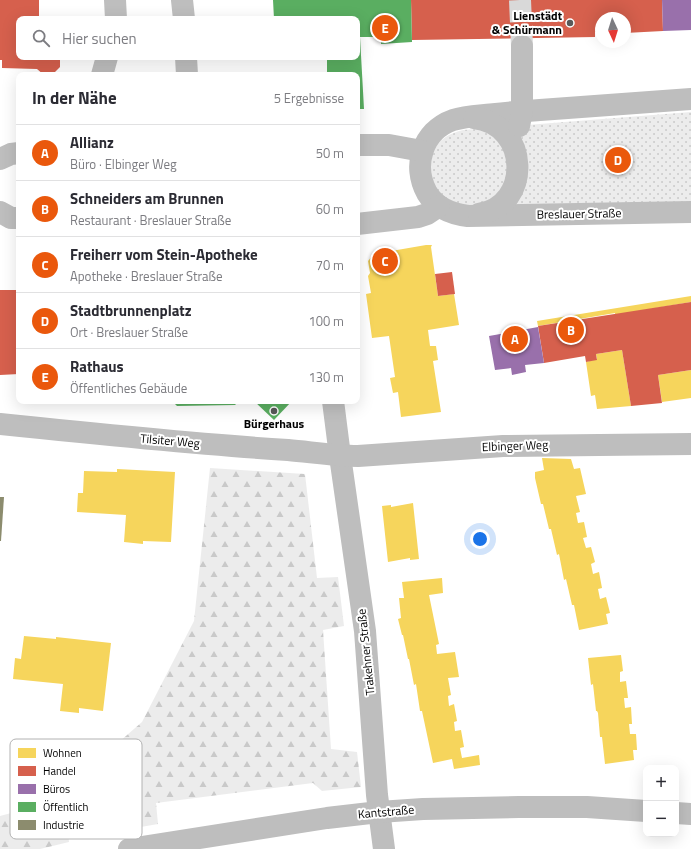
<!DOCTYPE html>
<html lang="de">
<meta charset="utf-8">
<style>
body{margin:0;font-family:"Titillium Web",sans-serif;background:#f2f2f3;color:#2b2b33}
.controls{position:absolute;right:12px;bottom:12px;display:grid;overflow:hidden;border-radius:8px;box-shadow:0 4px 16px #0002}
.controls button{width:36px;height:36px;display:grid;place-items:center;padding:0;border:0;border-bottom:1px solid #e1e1e2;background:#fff;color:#2b2b33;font:20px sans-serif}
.compass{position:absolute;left:595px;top:12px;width:36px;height:36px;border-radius:50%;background:#fff;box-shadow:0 4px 16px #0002;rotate:176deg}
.you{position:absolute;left:480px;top:539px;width:14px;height:14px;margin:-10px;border:3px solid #fff;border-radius:50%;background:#1a73e8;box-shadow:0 0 0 6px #1a73e833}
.badge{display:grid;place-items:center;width:26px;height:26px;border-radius:50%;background:#ea580c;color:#fff;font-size:13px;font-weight:700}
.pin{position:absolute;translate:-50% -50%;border:2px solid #fff;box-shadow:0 1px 4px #0006}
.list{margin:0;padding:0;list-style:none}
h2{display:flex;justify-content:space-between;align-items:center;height:52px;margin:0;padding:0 16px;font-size:17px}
h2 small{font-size:13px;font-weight:400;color:#7c7c81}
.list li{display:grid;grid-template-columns:26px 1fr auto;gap:12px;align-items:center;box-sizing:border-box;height:56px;padding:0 16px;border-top:1px solid #e1e1e2}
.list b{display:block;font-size:15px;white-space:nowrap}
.list p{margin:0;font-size:13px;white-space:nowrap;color:#7c7c81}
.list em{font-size:13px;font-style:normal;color:#7c7c81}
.icon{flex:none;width:22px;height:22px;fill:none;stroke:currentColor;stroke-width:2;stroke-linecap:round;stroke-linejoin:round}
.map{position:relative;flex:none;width:691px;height:849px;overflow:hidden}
.search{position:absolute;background:#fff;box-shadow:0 4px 16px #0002;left:16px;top:16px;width:344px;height:44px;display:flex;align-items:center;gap:10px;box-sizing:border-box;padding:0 14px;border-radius:8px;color:#7c7c81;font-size:15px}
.panel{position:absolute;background:#fff;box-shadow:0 4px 16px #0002;left:16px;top:72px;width:344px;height:332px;border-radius:8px}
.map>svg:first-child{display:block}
.forest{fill:url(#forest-firs)}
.park{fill:url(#park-dots)}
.homes{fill:#f6d55c}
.shops{fill:#d6604d}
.offices{fill:#9970ab}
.public{fill:#5aae61}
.industry{fill:#8c8c6e}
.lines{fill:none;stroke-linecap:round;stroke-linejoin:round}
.minor-tunnel{stroke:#d9d9d9;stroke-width:22;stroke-dasharray:22 11;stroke-linecap:butt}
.minor{stroke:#bebebe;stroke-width:22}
.poi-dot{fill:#595959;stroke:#fff;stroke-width:1.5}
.labels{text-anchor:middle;stroke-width:4;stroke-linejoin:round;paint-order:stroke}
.poi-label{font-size:12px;font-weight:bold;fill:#000;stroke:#fff;text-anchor:end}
.street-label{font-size:12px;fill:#000;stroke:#fff}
.key{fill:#fff;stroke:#b2b2b2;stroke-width:1}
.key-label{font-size:11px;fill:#000}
</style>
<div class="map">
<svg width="691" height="849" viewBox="0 0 691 849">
<defs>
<pattern id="forest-firs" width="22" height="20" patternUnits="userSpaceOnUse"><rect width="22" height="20" fill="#ececec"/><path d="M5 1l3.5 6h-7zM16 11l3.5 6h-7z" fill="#c9c9c9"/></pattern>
<pattern id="park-dots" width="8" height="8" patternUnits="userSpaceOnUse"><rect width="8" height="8" fill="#ececec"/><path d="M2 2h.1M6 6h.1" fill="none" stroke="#c9c9c9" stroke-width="1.8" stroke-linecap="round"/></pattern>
</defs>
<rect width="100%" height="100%" fill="#fff"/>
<polygon class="forest" points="210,468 305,474 317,578 338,577 344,626 323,630 331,749 357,752 361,787 322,791 313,783 156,803 158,824 112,832 107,814 67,822 69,842 40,849 0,849 0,816 49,803 142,722 194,621"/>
<path class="park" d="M691,112V204L468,206C461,204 450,202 444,198C426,185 426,152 443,139C449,134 456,132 463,130Z"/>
<g class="homes">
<polygon points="426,245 432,245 431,247 438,296 454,294 459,325 428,330 430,346 436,346 438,360 433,361 441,412 401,417 398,392 393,393 390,378 395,377 389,336 372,338 366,294 371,293 368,276 370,273 368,261 374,254"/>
<polygon points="691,296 691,302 615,315 615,313 538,326 537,321"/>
<polygon points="622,350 631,406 597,409 595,395 591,396 586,362 597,359 596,354"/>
<polygon points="691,370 691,398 662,402 658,375"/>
<polygon points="542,458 571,459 574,469 580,468 586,494 576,496 580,512 576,513 578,523 584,522 587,537 583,538 586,548 591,547 595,562 591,564 593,574 599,572 602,588 598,589 600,599 606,597 610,613 606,614 608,624 579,630 574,605 572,605 566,579 564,580 559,554 557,555 551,529 549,529 543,504 541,504 535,478 535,472 544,470"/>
<polygon points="117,469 175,472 171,542 143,541 143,544 124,542 126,515 77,512 78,493 83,493 84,471 117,472"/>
<polygon points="413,503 419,559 410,560 410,558 388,562 382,506 391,505 391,507"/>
<polygon points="442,578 443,593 429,595 439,644 436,645 437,654 455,652 459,677 448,678 451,695 448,696 449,706 454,704 457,721 454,722 455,731 461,730 464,747 460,748 462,758 479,755 480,765 454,769 452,759 433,763 422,711 420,711 416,684 414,685 409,659 408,659 403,635 402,635 398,619 401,618 399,598 404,598 402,582"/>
<polygon points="24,636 56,639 56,637 111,643 103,711 79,708 79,713 60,711 63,684 13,679 15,658 21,659"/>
<polygon points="621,655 623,671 620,672 620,682 626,681 628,698 624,698 625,708 631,707 632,724 629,724 630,734 636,734 637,750 633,750 634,760 605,764 602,737 600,737 598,713 597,711 596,711 593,684 591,685 588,658"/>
</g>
<g class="shops">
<polygon points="0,0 39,0 39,19 19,19 19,57 59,57 60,59 60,67 52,75 44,75 37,69 2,68 2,60 0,60"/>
<polygon points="411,0 662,0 663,31 625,33 625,18 601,18 601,32 595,32 595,37 412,40"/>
<polygon points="452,272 455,294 438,296 435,274"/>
<polygon points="0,290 19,290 19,374 0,375"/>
<polygon points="691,302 691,370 658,375 662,403 631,406 622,350 596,354 597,360 586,362 585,356 544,363 538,326"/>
</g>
<g class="offices">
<polygon points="662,0 691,0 691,30 663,31"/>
<polygon points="538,327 544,363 525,365 526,372 512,375 511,368 495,370 489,336"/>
</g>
<g class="public">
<polygon points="273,0 411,0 412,42 381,44 381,37 360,37 364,109 357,109 357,75 327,75 327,57 357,57 357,19 274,19"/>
<polygon points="172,401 239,401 235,405 177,406"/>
<polygon points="254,401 292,401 274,420"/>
</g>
<polygon class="industry" points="0,497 4,497 1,541 0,541"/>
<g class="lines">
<polyline class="minor-tunnel" points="520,0 522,46"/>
<g class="minor">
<polyline points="115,0 116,19"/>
<polyline points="182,0 184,19"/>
<polyline points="186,57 187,75"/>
<polyline points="102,75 107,57"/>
<path d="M691,99C641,103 590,106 540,110C522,111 504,113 485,115C475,116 463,117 453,120C422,131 412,166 427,193C436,208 452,214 468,216L691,212"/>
<path d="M474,118C530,124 532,206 479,214"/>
<polyline points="519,126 522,111 522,46"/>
<polyline points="357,145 389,145 422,151"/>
<polyline points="0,159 11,154 19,153"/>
<polyline points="0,212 11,218 19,218"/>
<polyline points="357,224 418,217 427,214 439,206"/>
<polyline points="333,401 340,456 365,631 377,795 384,849"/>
<path d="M0,424C96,434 192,444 288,450C311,452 334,456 358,456L503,446L691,444"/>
<polyline points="676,813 691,814"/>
<polyline points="129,849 327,818 379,812 423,809 519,807 587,807 646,811"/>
</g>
</g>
<g class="poi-dot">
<circle cx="570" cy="23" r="4"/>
<circle cx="274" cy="411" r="4"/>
</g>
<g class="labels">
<g class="poi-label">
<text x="562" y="20">Lienstädt<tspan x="562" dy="14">&amp; Schürmann</tspan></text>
<text x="274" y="428" text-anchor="middle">Bürgerhaus</text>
</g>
<g class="street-label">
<text transform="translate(579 214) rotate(-1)" y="4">Breslauer Straße</text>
<text transform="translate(170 441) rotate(5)" y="4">Tilsiter Weg</text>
<text transform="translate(515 446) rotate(-2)" y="4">Elbinger Weg</text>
<text transform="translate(366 652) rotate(-96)" y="4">Trakehner Straße</text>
<text transform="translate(386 812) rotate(-5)" y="4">Kantstraße</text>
</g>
</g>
<rect x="10" y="739" width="132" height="100" rx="6" class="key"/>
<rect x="18" y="748" width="18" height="10" fill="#f6d55c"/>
<rect x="18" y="766" width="18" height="10" fill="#d6604d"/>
<rect x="18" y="784" width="18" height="10" fill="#9970ab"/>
<rect x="18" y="802" width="18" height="10" fill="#5aae61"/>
<rect x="18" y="820" width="18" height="10" fill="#8c8c6e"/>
<g class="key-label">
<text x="43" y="757">Wohnen</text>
<text x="43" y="775">Handel</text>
<text x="43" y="793">Büros</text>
<text x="43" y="811">Öffentlich</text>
<text x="43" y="829">Industrie</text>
</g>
</svg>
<div class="controls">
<button>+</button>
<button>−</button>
</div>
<svg class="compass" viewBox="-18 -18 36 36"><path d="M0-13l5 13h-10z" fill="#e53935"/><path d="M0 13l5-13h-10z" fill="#7c7c81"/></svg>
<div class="you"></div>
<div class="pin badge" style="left:515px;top:339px">A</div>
<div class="pin badge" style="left:571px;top:330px">B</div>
<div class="pin badge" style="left:385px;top:261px">C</div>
<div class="pin badge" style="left:618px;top:160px">D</div>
<div class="pin badge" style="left:385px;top:28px">E</div>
<div class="search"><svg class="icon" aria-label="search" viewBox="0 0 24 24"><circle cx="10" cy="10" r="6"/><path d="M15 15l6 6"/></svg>Hier suchen</div>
<section class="panel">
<h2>In der Nähe<small>5 Ergebnisse</small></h2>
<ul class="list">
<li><span class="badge">A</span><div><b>Allianz</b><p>Büro · Elbinger Weg</p></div><em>50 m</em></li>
<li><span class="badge">B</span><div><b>Schneiders am Brunnen</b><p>Restaurant · Breslauer Straße</p></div><em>60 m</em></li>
<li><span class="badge">C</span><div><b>Freiherr vom Stein-Apotheke</b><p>Apotheke · Breslauer Straße</p></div><em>70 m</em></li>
<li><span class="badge">D</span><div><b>Stadtbrunnenplatz</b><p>Ort · Breslauer Straße</p></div><em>100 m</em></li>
<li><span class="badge">E</span><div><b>Rathaus</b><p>Öffentliches Gebäude</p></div><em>130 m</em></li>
</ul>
</section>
</div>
